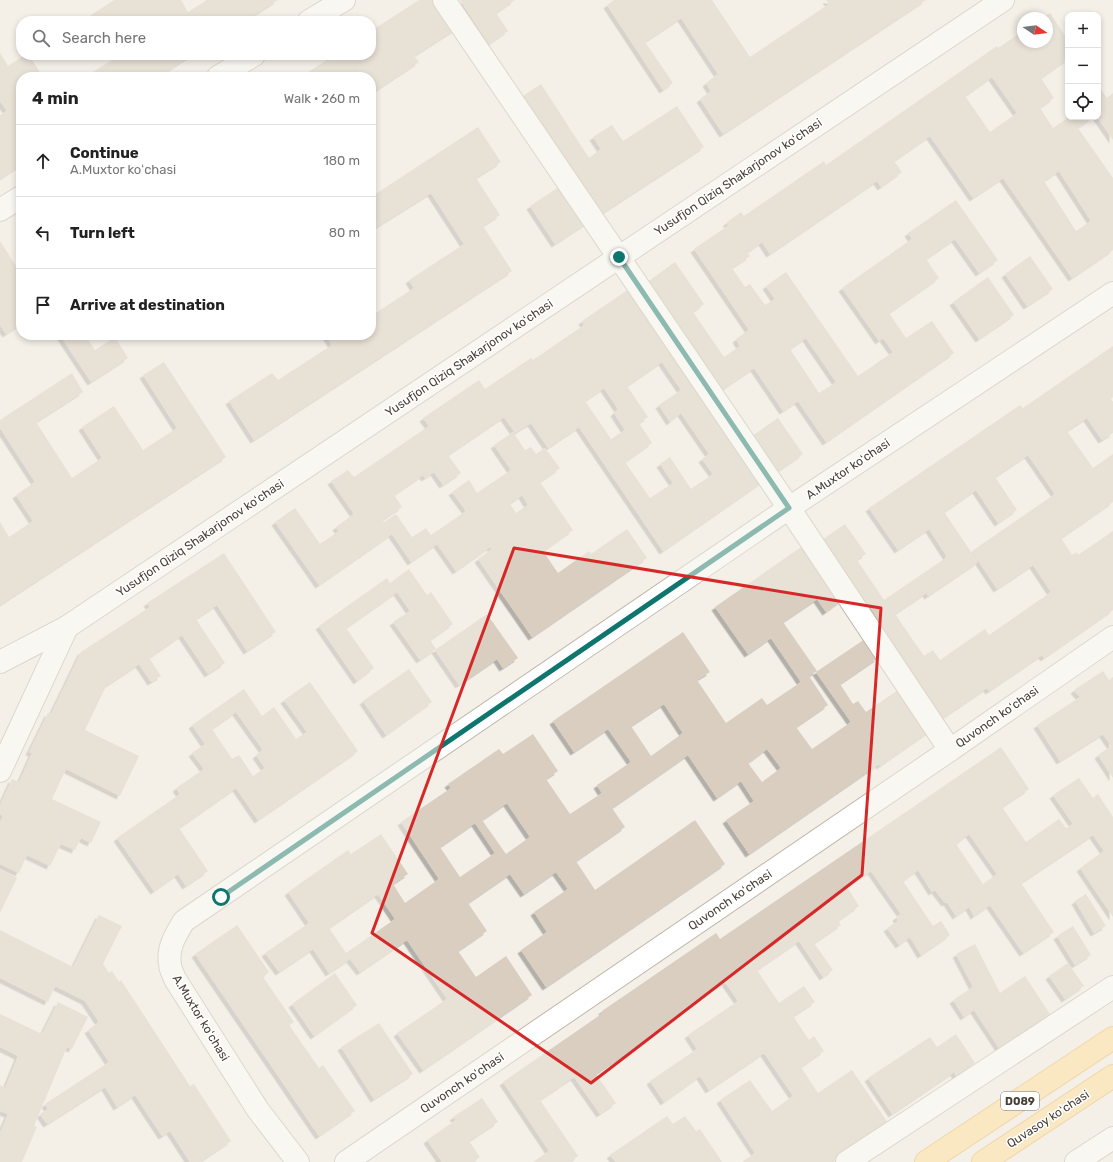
<!DOCTYPE html>
<meta charset="utf-8">
<style>
body{margin:0;font-family:Rubik,sans-serif;background:#f2f2f2;color:#222}
.controls{position:absolute;right:12px;top:12px;display:grid;overflow:hidden;border-radius:8px;box-shadow:0 2px 6px #0003}
.controls button{width:36px;height:36px;display:grid;place-items:center;padding:0;border:0;border-bottom:1px solid #e0e0e0;background:#fff;color:#222;font:20px sans-serif}
.compass{position:absolute;left:1017px;top:12px;width:36px;height:36px;border-radius:50%;background:#fff;box-shadow:0 2px 6px #0003;rotate:103deg}
.stop{position:absolute;width:12px;height:12px;margin:-9px;border:3px solid #0f766e;border-radius:50%;background:#fff}
.stop.end{background:#0f766e;border-color:#fff;box-shadow:0 1px 4px #0008}
.list{margin:0;padding:0;list-style:none}
h2{display:flex;justify-content:space-between;align-items:center;height:52px;margin:0;padding:0 16px;font-size:17px}
h2 small{font-size:13px;font-weight:400;color:#767676}
.list li{display:grid;grid-template-columns:26px 1fr auto;gap:12px;align-items:center;box-sizing:border-box;height:72px;padding:0 16px;border-top:1px solid #e0e0e0}
.list b{display:block;font-size:15px;white-space:nowrap}
.list p{margin:0;font-size:13px;white-space:nowrap;color:#767676}
.list em{font-size:13px;font-style:normal;color:#767676}
.icon{flex:none;width:22px;height:22px;fill:none;stroke:currentColor;stroke-width:2;stroke-linecap:round;stroke-linejoin:round}
.map{position:relative;flex:none;width:1113px;height:1162px;overflow:hidden}
.search{position:absolute;background:#fff;box-shadow:0 2px 6px #0003;left:16px;top:16px;width:360px;height:44px;display:flex;align-items:center;gap:10px;box-sizing:border-box;padding:0 14px;border-radius:16px;color:#767676;font-size:15px}
.panel{position:absolute;background:#fff;box-shadow:0 2px 6px #0003;left:16px;top:72px;width:360px;height:268px;border-radius:16px}
.map>svg:first-child{display:block}
.building{fill:#d9cec0;fill-rule:evenodd;filter:url(#shadow)}
.lines{fill:none;stroke-linecap:round;stroke-linejoin:round}
.minor-casing{stroke:#c0b8aa;stroke-width:24}
.major-casing{stroke:#e7bb63;stroke-width:24}
.minor{stroke:#fff;stroke-width:22}
.major{stroke:#ffdd96;stroke-width:22}
.route{stroke:#0f766e;stroke-width:5}
.marked{fill:none;stroke:#d62828;stroke-width:3;stroke-linejoin:round}
.labels{text-anchor:middle;stroke-width:3;stroke-linejoin:round;paint-order:stroke}
.shield{fill:#fff;stroke:#7f7972;stroke-width:1}
.shield-label{font-size:11px;font-weight:bold;fill:#484036}
.street-label{font-size:12px;fill:#484036;stroke:#fff}
</style>
<div class="map">
<svg width="1113" height="1162" viewBox="0 0 1113 1162">
<defs>
<filter id="shadow"><feDropShadow dx="-3.5" dy="3.5" stdDeviation="0" flood-color="#0004"/></filter>
</defs>
<rect width="100%" height="100%" fill="#f4f0e8"/>
<g class="building">
<polygon points="114,0 181,0 188,12 207,0 278,0 245,21 120,21 119,20 117,21 82,21"/>
<polygon points="419,0 442,0 459,27 414,56 419,62 372,93 371,90 371,77 301,77 334,55 371,55 371,31"/>
<polygon points="460,0 515,0 496,13 508,31 489,44"/>
<polygon points="614,0 712,0 750,57 829,4 826,0 926,0 723,134 700,99 711,91 706,83 718,74 681,18 645,42 673,83 663,90 607,5"/>
<path d="M1050,13L1068,40V59L1041,78L1054,98L1040,108L1053,128L1069,117H1093L1078,128L1113,178V250L1072,278L1003,178L973,198L930,136L894,161L902,172L881,187L877,181L770,254L762,242L747,253L750,256L732,268L745,287L750,284L765,305L775,299L766,286L786,272L858,376L893,352L883,338L879,341L842,288L912,239L908,233L956,200L998,260L979,273L955,239L926,259L939,278L889,313L906,338L932,321L954,353L826,442L798,401L783,411L754,368L720,391L646,283L675,262L704,304L693,312L724,357L740,346L736,339L749,330L694,249L729,225L726,223L741,212L744,216L824,161L826,165L997,46L998,48L1023,31V42H1047V18H1042ZM992,77L1017,113L990,132L965,96ZM1059,171L1091,221L1076,231L1044,181ZM806,338L836,382L819,393L790,349Z"/>
<polygon points="0,53 8,66 25,55 29,55 43,77 21,77 21,165 0,179 0,115 7,111 0,101"/>
<polygon points="120,55 192,55 158,77 85,77"/>
<polygon points="541,84 589,158 601,149 593,137 612,125 623,141 677,106 704,147 595,218 517,100"/>
<polygon points="1098,85 1107,98 1113,93 1113,140 1097,117"/>
<polygon points="478,127 501,162 476,178 500,215 483,226 512,271 254,440 229,401 272,373 278,380 332,345 326,335 371,335 371,316 414,288 409,280 464,244 431,193 375,228 371,222 371,197"/>
<polygon points="565,183 590,221 555,244 530,206"/>
<polygon points="0,241 16,266 21,263 21,324 6,334 0,325"/>
<polygon points="1030,256 1053,289 1027,306 1005,274"/>
<polygon points="988,277 1014,315 979,339 953,302"/>
<path d="M632,287L765,480L663,551L579,427L548,448L531,423L515,433L504,417L448,455L461,473L443,485L434,472L425,478L423,475L394,495L402,507L382,520L384,522L396,514L412,537L426,528L431,535L466,511L452,492L469,480L477,493L511,470L494,445L513,432L525,450L531,447L536,454L545,448L560,468L540,482L573,530L543,551L558,573L589,551L591,554L627,529L647,558L532,637L478,559L492,549L490,547L456,571L437,544L411,562L392,534L319,585L275,522L295,508L320,544L339,531L336,527L354,514L331,481L348,470L354,477L429,426L423,418L479,380L485,389L531,358L533,360L584,325L582,321ZM662,362L681,390L659,405L670,422L681,413L709,454L702,459L713,474L691,489L670,457L660,464L673,483L650,498L625,462L652,443L639,423L648,417L627,386ZM604,388L618,409L614,413L625,430L611,439L585,401ZM522,495L528,505L516,513L510,504Z"/>
<polygon points="60,335 85,335 95,350 115,337 128,358 91,382"/>
<path d="M1113,346V397L1111,399L1113,402V433L1102,440L1087,418L1067,431L1093,468L1113,454V502L1061,538L1072,555L1077,552L1078,555L1113,531V610L1044,658L1042,655L989,691L987,688L937,722L816,544L845,524L866,554L857,560L884,600L947,557L929,529L898,550L869,508L1020,405L1023,408ZM1028,455L1055,494L972,551L997,589L1033,565L1051,592L989,635L985,629L940,660L933,650L924,656L895,614L926,593L928,596L978,562L944,512L976,490L998,523L1017,510L995,477Z"/>
<polygon points="164,362 226,457 0,605 0,522 9,537 33,521 16,495 35,482 0,428 0,420 72,373 83,392 36,422 72,478 102,458 82,427 114,406 143,450 177,428 143,375"/>
<polygon points="778,418 803,454 774,474 749,438"/>
<path d="M804,545L842,600L826,612L817,599L783,622L817,671L809,676L828,705L796,727L812,749L851,722L816,672L865,639L878,658L840,684L853,704L858,701L866,712L901,688L930,731L880,766L879,764L749,854L726,820L754,801L741,781L717,798L688,755L612,808L625,827L576,861L595,890L695,820L725,864L546,987L521,950L547,932L534,912L568,889L556,872L524,894L510,874L468,903L487,931L458,951L476,977L506,956L532,995L423,1070L397,1033L447,999L407,940L360,972L350,959L329,973L313,949L279,972L265,953L309,923L288,892L348,850L351,854L381,834L408,874L393,884L405,903L439,879L401,822L451,788L448,784L499,749L503,754L533,734L558,771L546,779L570,814L602,793L597,785L631,762L608,729L574,752L553,721L683,632L710,672L697,680L726,723L762,698L767,705L801,682L771,638L748,654L715,607ZM664,704L683,733L651,756L631,726ZM767,749L781,768L762,782L748,763ZM507,803L530,837L506,854L482,820ZM475,823L495,853L460,877L440,847ZM378,894L395,919L346,953L329,928Z"/>
<polygon points="224,553 276,632 247,651 217,605 196,619 225,663 208,674 182,635 149,658 161,676 151,682 139,664 106,686 85,730 139,756 120,796 66,769 52,799 101,822 91,843 81,838 75,850 61,844 50,866 27,855 19,873 0,864 0,823 3,816 0,814 0,805 12,779 19,782 32,753 29,752 48,713 51,714 81,652 150,607 147,603"/>
<polygon points="409,569 427,595 431,592 453,624 430,640 436,649 420,660 393,622 410,611 397,592 346,628 374,668 357,681 319,626 387,578 390,583"/>
<polygon points="487,614 518,658 503,668 497,659 459,685 435,650"/>
<polygon points="409,669 432,702 386,735 363,701"/>
<polygon points="1103,671 1109,680 1113,677 1113,778 1098,755 1111,746 1103,734 1060,761 1037,725 1080,697 1074,690"/>
<path d="M310,682L358,751L258,820L236,788L179,828L208,871L186,886L178,874L154,891L117,838L180,794L176,788L204,769L192,753L205,744L192,725L244,689L262,716L274,707L296,739L307,732L284,700ZM236,712L263,750L256,755L265,768L253,776L239,755L232,759L212,729Z"/>
<path d="M1001,747L1029,789L1002,807L1026,842L1059,819L1066,828L1073,824L1053,795L1079,778L1093,798L1098,794L1113,817V917L1080,868L1104,851L1093,835L1021,883L1054,932L1023,953L990,905L974,916L969,907L956,916L947,902L945,903L935,890L932,892L918,870L903,881L933,926L941,921L950,935L921,955L910,937L899,945L887,928L898,921L896,917L901,914L871,871L847,887L859,906L838,921L841,925L814,943L833,970L823,977L799,941L757,970L779,1003L804,986L815,1002L793,1016L809,1040L814,1036L824,1051L801,1067L818,1093L852,1070L888,1123L831,1162H742L755,1153L720,1100L750,1080L772,1111L793,1096L764,1053L709,1090L700,1076L664,1102L650,1081L697,1049L688,1035L738,1001L725,982L679,1013L680,1016L596,1074L616,1103L600,1114L574,1077L540,1100L578,1156L569,1162H533L549,1151L503,1082L603,1013L602,1011L716,933L720,939ZM969,834L997,874L983,884L956,844Z"/>
<polygon points="0,869 17,878 0,913"/>
<polygon points="1086,894 1106,926 1094,933 1075,901"/>
<polygon points="99,915 122,926 103,964 109,973 112,971 119,982 121,980 190,1086 194,1084 231,1141 200,1162 190,1162 170,1131 162,1136 135,1095 117,1107 105,1087 47,1124 40,1114 48,1109 45,1104 109,1062 88,1030 99,1022 85,1001 55,986 48,1002 0,978 0,930 73,967"/>
<polygon points="237,925 269,972 263,977 294,1022 289,1025 319,1068 323,1065 355,1111 319,1136 195,954"/>
<polygon points="1073,926 1091,955 1075,965 1057,936"/>
<polygon points="975,944 1000,993 1025,976 1050,1014 999,1048 974,1010 964,1017 953,1000 973,987 956,954"/>
<polygon points="1068,963 1084,986 1065,999 1049,976"/>
<polygon points="335,973 357,1005 314,1036 292,1004"/>
<polygon points="58,1002 88,1017 72,1049 67,1047 34,1126 37,1127 22,1162 0,1162 0,1133 8,1114 0,1111 0,1085 5,1088 18,1056 0,1047 0,1014 42,1034"/>
<polygon points="379,1023 413,1074 374,1099 341,1047"/>
<polygon points="956,1034 975,1063 956,1076 954,1072 892,1114 868,1078 930,1037 937,1047"/>
<polygon points="482,1098 498,1122 469,1141 480,1157 473,1162 442,1162 427,1140 456,1120 453,1117"/>
<polygon points="667,1116 673,1124 685,1116 696,1131 700,1129 722,1162 616,1162 610,1155"/>
</g>
<g class="lines">
<defs>
<g id="minor">
<polyline points="444,0 789,508 950,750"/>
<polyline points="309,21 344,0"/>
<polyline points="218,77 254,55"/>
<polyline points="0,210 21,197"/>
<polyline points="0,662 67,627"/>
<polyline points="0,771 67,627 1003,0"/>
<path d="M298,1162L258,1110L175,979C173,974 170,969 170,964C167,948 176,934 184,921L789,508L1113,293"/>
<polyline points="346,1162 950,750 1113,637"/>
<polyline points="847,1162 1113,987"/>
<polyline points="1076,1162 1113,1138"/>
</g>
<g id="major">
<polyline points="926,1162 1113,1038"/>
<polyline points="983,1162 1113,1076"/>
</g>
</defs>
<use href="#minor" class="minor-casing"/>
<use href="#major" class="major-casing"/>
<use href="#minor" class="minor"/>
<use href="#major" class="major"/>
</g>
<g class="lines">
<polyline class="route" points="221,897 789,508 619,257"/>
</g>
<path d="M0 0H1113V1162H0ZM514,548L881,608L862,875L591,1083L372,933Z" fill="#f4f0e8" fill-opacity=".55" fill-rule="evenodd"/>
<path class="marked" d="M514,548L881,608L862,875L591,1083L372,933Z"/>
<g class="labels">
<rect class="shield" x="1001" y="1092" width="38" height="18" rx="3"/>
<g class="shield-label">
<text x="1020" y="1105">D089</text>
</g>
<g class="street-label">
<text transform="translate(738 177) rotate(-34)" y="4">Yusufjon Qiziq Shakarjonov koʻchasi</text>
<text transform="translate(469 358) rotate(-34)" y="4">Yusufjon Qiziq Shakarjonov koʻchasi</text>
<text transform="translate(848 469) rotate(-34)" y="4">A.Muxtor koʻchasi</text>
<text transform="translate(200 538) rotate(-34)" y="4">Yusufjon Qiziq Shakarjonov koʻchasi</text>
<text transform="translate(997 717) rotate(-35)" y="4">Quvonch koʻchasi</text>
<text transform="translate(730 900) rotate(-34)" y="4">Quvonch koʻchasi</text>
<text transform="translate(201 1018) rotate(59)" y="4">A.Muxtor koʻchasi</text>
<text transform="translate(462 1083) rotate(-34)" y="4">Quvonch koʻchasi</text>
<text transform="translate(1048 1119) rotate(-33)" y="4">Quvasoy koʻchasi</text>
</g>
</g>
</svg>
<div class="controls">
<button>+</button>
<button>−</button>
<button><svg class="icon" aria-label="locate" viewBox="0 0 24 24"><circle cx="12" cy="12" r="6"/><path d="M12 2v4M12 18v4M2 12h4M18 12h4"/></svg></button>
</div>
<svg class="compass" viewBox="-18 -18 36 36"><path d="M0-13l5 13h-10z" fill="#e53935"/><path d="M0 13l5-13h-10z" fill="#767676"/></svg>
<div class="stop" style="left:221px;top:897px"></div>
<div class="stop end" style="left:619px;top:257px"></div>
<div class="search"><svg class="icon" aria-label="search" viewBox="0 0 24 24"><circle cx="10" cy="10" r="6"/><path d="M15 15l6 6"/></svg>Search here</div>
<section class="panel">
<h2>4 min<small>Walk · 260 m</small></h2>
<ul class="list">
<li><svg class="icon" aria-label="ahead" viewBox="0 0 24 24"><path d="M12 20V5M6 11l6-6 6 6"/></svg><div><b>Continue</b><p>A.Muxtor koʻchasi</p></div><em>180 m</em></li>
<li><svg class="icon" aria-label="left" viewBox="0 0 24 24"><path d="M17 20v-9H6M10 6l-5 5 5 5"/></svg><div><b>Turn left</b></div><em>80 m</em></li>
<li><svg class="icon" aria-label="arrive" viewBox="0 0 24 24"><path d="M6 21V4h12l-3 4 3 4H6"/></svg><div><b>Arrive at destination</b></div></li>
</ul>
</section>
</div>
